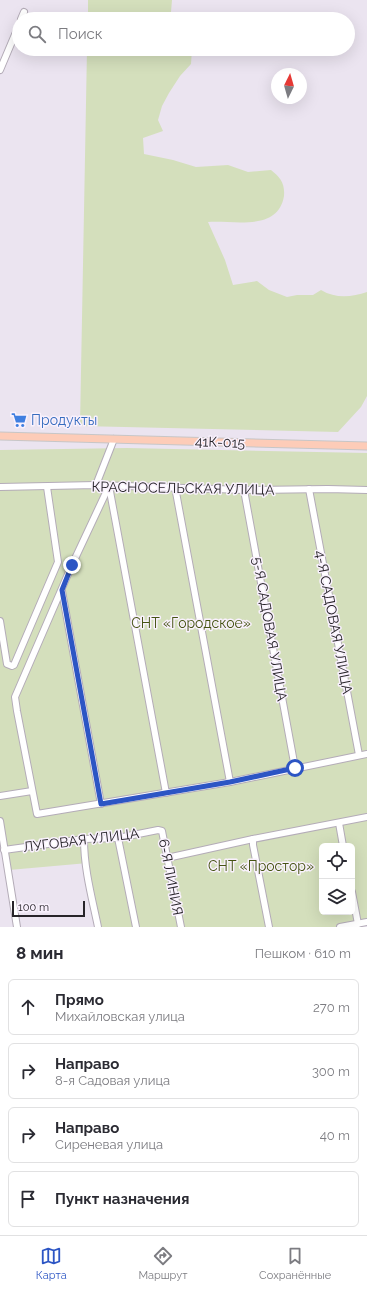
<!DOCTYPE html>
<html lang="ru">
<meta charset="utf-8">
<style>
body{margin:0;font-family:Raleway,sans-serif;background:#f2f2f3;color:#2b2b33}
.controls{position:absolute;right:12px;bottom:12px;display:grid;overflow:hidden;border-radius:6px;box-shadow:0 4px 16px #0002}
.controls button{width:36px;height:36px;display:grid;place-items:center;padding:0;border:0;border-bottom:1px solid #e1e1e2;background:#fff;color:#2b2b33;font:20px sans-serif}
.compass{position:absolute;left:271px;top:68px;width:36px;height:36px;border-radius:50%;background:#fff;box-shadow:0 4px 16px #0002;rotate:5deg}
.scale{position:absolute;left:12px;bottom:10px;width:73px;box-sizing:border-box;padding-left:4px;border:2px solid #272429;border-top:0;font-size:11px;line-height:14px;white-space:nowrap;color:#272429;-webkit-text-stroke:3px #f9f1fd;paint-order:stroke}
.stop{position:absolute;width:12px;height:12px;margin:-9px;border:3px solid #2c55c4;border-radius:50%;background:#fff}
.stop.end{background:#2c55c4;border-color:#fff;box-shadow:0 1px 4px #0008}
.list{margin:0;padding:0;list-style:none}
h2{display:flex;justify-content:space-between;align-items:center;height:52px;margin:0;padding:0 16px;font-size:17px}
h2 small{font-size:13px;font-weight:400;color:#7c7c81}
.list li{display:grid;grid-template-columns:26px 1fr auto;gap:12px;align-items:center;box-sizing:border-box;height:56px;margin:0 8px 8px;padding:0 8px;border:1px solid #e1e1e2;border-radius:6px}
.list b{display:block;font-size:15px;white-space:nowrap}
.list p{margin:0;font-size:13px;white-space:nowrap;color:#7c7c81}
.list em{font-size:13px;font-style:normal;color:#7c7c81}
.icon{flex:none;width:22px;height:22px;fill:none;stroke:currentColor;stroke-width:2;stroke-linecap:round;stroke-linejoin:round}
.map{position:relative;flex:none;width:367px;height:927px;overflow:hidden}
.search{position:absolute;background:#fff;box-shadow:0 4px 16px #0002;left:12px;right:12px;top:12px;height:44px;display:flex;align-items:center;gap:10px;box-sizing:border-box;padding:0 14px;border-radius:22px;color:#7c7c81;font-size:15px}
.sheet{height:308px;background:#fff}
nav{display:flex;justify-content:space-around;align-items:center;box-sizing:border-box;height:56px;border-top:1px solid #e1e1e2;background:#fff;font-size:11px;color:#7c7c81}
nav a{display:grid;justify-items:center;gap:2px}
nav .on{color:#2c55c4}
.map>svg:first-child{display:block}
.green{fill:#d4dfbc;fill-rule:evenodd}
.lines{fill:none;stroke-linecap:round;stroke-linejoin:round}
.minor-casing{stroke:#b4acb8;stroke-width:8}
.major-casing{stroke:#c7c6c7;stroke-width:9}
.minor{stroke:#fff;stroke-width:6}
.major{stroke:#fdccb8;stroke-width:7}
.route{stroke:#2c55c4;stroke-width:5}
.labels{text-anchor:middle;stroke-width:3;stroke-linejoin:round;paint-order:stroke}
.shop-label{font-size:14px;fill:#366cbe;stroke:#f9f1fd;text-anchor:start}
.street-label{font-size:14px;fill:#272429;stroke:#f9f1fd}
.park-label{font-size:14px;fill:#455312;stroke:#f9f1fd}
</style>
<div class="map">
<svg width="367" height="927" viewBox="0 0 367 927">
<rect width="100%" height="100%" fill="#ebe4f0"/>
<g class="green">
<polygon points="88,0 172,0 171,12 174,19 88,19"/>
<path d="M87,49H192L191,64L180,76L169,93L162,106L158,120L163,131L143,138L144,154L173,160L196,167L228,165L248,172L271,170C280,177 285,183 284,196C278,232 234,220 208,222L225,260L233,285L257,281L269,290L287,297L297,295H313L321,290C336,299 352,297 367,292V396L361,407L338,432L80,426Z"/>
<path d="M127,448L367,453V925L359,927H101L88,863L9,870L0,826V450ZM322,846H352V912H322Z"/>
</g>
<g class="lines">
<defs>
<g id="minor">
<polyline points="21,19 24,12"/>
<polyline points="0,70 19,25"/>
<polyline points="96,485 114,439"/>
<polyline points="109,486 72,565 15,697 17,711 37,814 230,782 367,754"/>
<polyline points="109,486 166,793"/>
<polyline points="0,487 96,485 244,490 328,489 367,490"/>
<polyline points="175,487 230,782"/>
<polyline points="309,489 359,755"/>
<polyline points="244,490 295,768"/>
<polyline points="62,591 101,804"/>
<polyline points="0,621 7,664 12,666 14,665 58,562 47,487"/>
<polyline points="0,796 32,791"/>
<polyline points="0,821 17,927"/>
<polyline points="339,823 343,846"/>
<polyline points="118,838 136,927"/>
<path d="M84,839C84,869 92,898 98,927"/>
<polyline points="253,839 253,845 269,927"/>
<polyline points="4,850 84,839 118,838 158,830 162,831 181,927"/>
<polyline points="167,858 253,839 367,817"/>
<polyline points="352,892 358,924"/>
<polyline points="340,927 367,922"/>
</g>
<polyline id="major" points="0,436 367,446"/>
</defs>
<use href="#minor" class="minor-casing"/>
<use href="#major" class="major-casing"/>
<use href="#minor" class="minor"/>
<use href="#major" class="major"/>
</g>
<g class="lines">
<polyline class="route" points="72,565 62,590 101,804 230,782 295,768"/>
</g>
<defs>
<symbol id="supermarket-bare" viewBox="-9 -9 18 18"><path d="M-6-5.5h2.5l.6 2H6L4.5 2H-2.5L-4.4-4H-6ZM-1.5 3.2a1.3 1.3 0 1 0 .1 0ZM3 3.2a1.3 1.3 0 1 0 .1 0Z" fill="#3f7fe0" stroke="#f9f1fd" stroke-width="2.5" paint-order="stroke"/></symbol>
</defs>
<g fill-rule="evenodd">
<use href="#supermarket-bare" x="8" y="409" width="22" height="22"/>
</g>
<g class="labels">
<g class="shop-label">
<text x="31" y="425">Продукты</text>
</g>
<g class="street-label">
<text transform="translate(220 442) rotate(2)" y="5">41К-015</text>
<text transform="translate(183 488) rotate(1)" y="5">КРАСНОСЕЛЬСКАЯ УЛИЦА</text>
<text transform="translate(334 622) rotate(79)" y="5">4-Я САДОВАЯ УЛИЦА</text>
<text transform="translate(270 629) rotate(80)" y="5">5-Я САДОВАЯ УЛИЦА</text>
<text transform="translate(81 840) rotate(-7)" y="5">ЛУГОВАЯ УЛИЦА</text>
<text transform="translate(171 877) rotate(79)" y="5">6-Я ЛИНИЯ</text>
</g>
<g class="park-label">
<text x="191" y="628">СНТ «Городское»</text>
<text x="261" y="871">СНТ «Простор»</text>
</g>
</g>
</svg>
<div class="controls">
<button><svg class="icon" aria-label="locate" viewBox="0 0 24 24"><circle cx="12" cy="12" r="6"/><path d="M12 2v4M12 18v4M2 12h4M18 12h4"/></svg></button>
<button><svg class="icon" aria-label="layers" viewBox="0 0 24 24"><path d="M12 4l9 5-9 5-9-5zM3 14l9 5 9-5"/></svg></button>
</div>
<svg class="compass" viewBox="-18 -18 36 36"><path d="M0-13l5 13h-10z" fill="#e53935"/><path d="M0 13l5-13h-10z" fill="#7c7c81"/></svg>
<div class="scale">100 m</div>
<div class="stop" style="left:295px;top:768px"></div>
<div class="stop end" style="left:72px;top:565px"></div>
<div class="search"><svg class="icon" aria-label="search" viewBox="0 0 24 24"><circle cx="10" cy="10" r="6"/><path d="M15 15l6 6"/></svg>Поиск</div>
</div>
<section class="sheet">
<h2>8 мин<small>Пешком · 610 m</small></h2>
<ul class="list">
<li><svg class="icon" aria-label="ahead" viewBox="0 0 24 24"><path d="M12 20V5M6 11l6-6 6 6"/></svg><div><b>Прямо</b><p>Михайловская улица</p></div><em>270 m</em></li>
<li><svg class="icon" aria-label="right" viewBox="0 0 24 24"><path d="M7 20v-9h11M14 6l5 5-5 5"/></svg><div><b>Направо</b><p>8-я Садовая улица</p></div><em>300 m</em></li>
<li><svg class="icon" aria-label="right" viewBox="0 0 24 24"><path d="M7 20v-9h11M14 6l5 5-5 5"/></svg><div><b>Направо</b><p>Сиреневая улица</p></div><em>40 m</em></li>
<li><svg class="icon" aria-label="arrive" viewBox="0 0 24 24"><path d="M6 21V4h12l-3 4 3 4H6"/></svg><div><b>Пункт назначения</b></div></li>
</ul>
</section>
<nav>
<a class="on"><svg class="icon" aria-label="map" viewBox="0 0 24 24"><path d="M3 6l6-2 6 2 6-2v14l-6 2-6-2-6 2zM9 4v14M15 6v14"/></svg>Карта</a>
<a><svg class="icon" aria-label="directions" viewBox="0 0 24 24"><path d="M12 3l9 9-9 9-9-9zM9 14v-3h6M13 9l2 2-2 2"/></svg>Маршрут</a>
<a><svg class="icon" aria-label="saved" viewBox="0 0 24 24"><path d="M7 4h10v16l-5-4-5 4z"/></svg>Сохранённые</a>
</nav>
